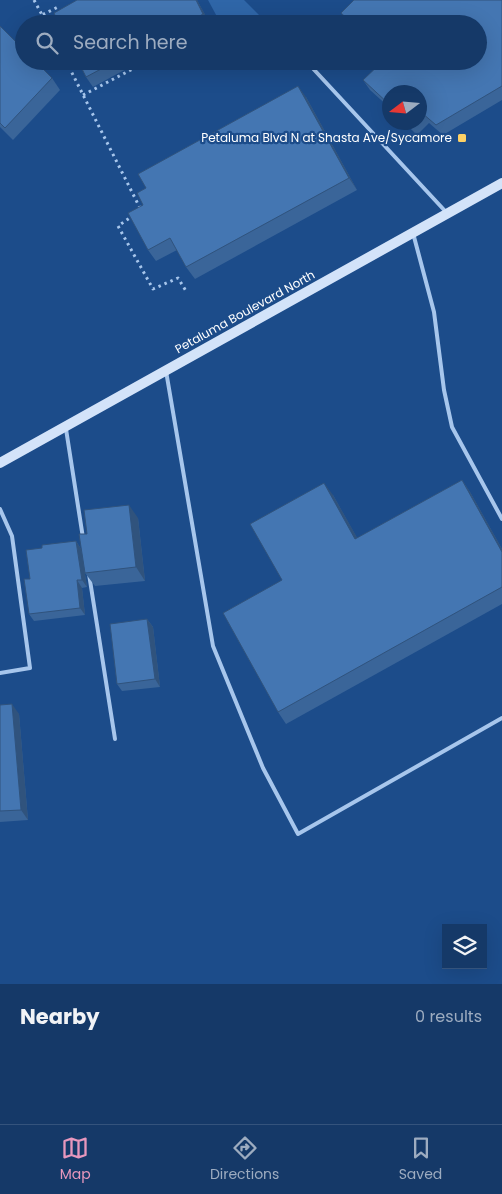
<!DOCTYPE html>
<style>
body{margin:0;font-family:Poppins,sans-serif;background:#224471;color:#f1f3f6}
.controls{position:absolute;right:15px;bottom:15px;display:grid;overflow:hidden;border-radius:0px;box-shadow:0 5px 20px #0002}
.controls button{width:45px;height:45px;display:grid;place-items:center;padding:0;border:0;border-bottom:1px solid #34537c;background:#153968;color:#f1f3f6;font:25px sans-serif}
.compass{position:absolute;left:382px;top:85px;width:45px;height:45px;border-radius:50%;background:#153968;box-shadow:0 5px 20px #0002;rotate:254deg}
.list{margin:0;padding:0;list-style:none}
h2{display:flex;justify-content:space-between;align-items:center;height:65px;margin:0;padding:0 20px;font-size:21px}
h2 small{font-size:16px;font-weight:400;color:#9dacc0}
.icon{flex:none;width:28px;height:28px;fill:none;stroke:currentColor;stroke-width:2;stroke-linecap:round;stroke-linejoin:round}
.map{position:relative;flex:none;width:502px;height:984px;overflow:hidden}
.search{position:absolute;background:#153968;box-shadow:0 5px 20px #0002;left:15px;right:15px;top:15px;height:55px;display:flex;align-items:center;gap:12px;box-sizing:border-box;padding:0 18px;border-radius:28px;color:#9dacc0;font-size:19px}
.sheet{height:140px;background:#153968}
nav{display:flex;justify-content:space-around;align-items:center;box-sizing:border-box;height:70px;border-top:1px solid #34537c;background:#153968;font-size:14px;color:#9dacc0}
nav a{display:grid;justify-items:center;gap:2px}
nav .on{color:#e797bd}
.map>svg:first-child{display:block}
.garden{fill:#2f66a8}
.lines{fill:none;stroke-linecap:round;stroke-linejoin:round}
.path{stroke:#a7c6ec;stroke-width:3;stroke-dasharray:2.5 4;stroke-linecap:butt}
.service{stroke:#a7c6ec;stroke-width:4}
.secondary{stroke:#d3e3f9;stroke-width:10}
.wall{fill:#3a6599}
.shaded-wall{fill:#30537d}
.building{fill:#4476b2;stroke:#30537d}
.poi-dot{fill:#fdd165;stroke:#1c4c8a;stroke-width:2}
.labels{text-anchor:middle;stroke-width:4.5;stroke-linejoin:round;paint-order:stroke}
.poi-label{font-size:12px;fill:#fff;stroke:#1c4c8a;text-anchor:end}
.street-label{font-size:12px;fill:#fff;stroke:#1c4c8a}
</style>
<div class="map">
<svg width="502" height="984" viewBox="0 0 502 984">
<rect width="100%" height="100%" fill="#1c4c8a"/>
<polygon class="garden" points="208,0 244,0 262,18 255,24 221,24"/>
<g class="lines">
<g class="path">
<polyline points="34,0 47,24"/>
<polyline points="34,24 42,15 58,7"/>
<polyline points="220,24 220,23"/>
<polyline points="14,44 24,34"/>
<polyline points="66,61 141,210"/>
<polyline points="83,95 148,61"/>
<polyline points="134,215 118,226 153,289 178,278 186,291"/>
</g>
<g class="service">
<polyline points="306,61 446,212"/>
<polyline points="413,233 434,312 444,390 452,427 502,519"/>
<polyline points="166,371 213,646 263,768 298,834 502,718"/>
<polyline points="66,429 83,538"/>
<polyline points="0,509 12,536 30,668 0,673"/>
<polyline points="89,574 115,739"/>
</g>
<polyline class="secondary" points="0,463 502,183"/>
</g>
<g class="wall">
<polygon points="77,0 197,0 210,24 59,24"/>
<polygon points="502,0 502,100 443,135 429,123 417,135 404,122 420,122 420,92 390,92 390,108 370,90 363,80 478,24 349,24 341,13"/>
<polygon points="0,26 52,78 60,90 13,140 0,127"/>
<polygon points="78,61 141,61 93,87 86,77"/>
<polygon points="306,97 357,190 195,279 186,267 177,250 156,261 148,250 143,205"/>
<polygon points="462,480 470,492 502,549 502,604 286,724 278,712 333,495 357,538"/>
<polygon points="138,518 145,581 95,586 85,573 87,534"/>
<polygon points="76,541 81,549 87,587 82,588 85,615 34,621 29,614 30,579 42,548"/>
<polygon points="147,619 153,627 160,687 122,691 117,684"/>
<polygon points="0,705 19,714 28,820 0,822"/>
</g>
<g class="shaded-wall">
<polygon points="196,0 197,0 210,24 203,14"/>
<polygon points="298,86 306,97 357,190 349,178"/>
<polygon points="462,480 470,492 502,549 502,552"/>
<polygon points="324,483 333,495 364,550 355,539"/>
<polygon points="129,505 138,518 145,581 136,567"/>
<polygon points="76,541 81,549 87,587 82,580"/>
<polygon points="77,580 82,588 85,615 80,608"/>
<polygon points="147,619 153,627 160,687 155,679"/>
<polygon points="12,704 19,714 28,820 21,810"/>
</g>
<g class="building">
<polygon points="77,0 196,0 203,14 186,24 59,24 54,13"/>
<polygon points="354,0 502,0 502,86 436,125 422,113 420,116 420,92 390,92 390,105 363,80 383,61 478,61 478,24 353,24 341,13"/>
<polygon points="0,26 24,50 24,61 35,61 52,78 5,128 0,123"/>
<polygon points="78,61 116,61 86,77"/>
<polygon points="298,86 349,178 186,267 170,238 148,250 128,213 143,205 137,193 146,188 138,174"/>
<polygon points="462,480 502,552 502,587 278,712 223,613 282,580 250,524 324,483 355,539"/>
<polygon points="129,505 136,567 85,573 79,534 87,534 84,510"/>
<polygon points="76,541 82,580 77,580 80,608 29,614 24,579 30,579 26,550 42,548 42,545"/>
<polygon points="147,619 155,679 117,684 110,624"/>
<polygon points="12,704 21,810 0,811 0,705"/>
</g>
<rect class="poi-dot" x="457" y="133" width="10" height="10" rx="2.5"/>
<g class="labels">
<g class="poi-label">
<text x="452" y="142">Petaluma Blvd N at Shasta Ave/Sycamore</text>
</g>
<g class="street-label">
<text transform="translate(245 312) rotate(-29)" y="4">Petaluma Boulevard North</text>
</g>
</g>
</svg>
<div class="controls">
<button><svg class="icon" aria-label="layers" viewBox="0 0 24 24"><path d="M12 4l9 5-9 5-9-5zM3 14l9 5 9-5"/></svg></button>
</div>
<svg class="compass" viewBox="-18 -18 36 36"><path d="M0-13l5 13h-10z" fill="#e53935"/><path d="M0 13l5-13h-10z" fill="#9dacc0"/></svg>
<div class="search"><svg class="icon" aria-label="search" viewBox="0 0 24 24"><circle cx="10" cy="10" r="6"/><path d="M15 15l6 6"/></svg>Search here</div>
</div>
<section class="sheet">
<h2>Nearby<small>0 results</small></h2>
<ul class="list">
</ul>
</section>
<nav>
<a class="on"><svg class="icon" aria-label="map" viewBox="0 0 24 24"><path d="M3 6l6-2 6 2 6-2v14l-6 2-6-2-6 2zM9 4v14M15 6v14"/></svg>Map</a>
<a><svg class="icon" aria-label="directions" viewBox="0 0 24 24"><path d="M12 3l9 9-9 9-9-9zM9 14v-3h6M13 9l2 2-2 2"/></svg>Directions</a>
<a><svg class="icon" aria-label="saved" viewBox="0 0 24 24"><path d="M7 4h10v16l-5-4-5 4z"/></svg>Saved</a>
</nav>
